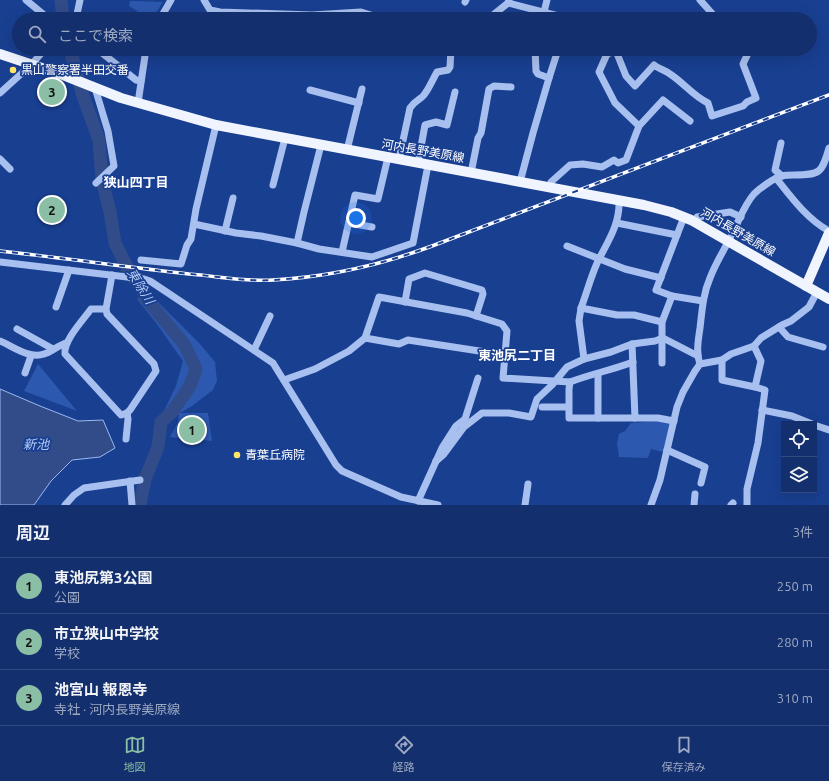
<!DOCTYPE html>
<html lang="ja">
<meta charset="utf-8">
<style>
body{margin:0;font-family:Ubuntu,"Noto Sans JP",sans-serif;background:#1c3772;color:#f1f3f6}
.controls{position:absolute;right:12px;bottom:12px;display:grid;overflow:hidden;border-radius:0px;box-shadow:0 4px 16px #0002}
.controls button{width:36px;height:36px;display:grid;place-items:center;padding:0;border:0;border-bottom:1px solid #324a80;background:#132f6d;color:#f1f3f6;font:20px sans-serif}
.you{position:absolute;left:356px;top:218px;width:14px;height:14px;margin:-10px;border:3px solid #fff;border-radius:50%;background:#1a73e8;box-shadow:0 0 0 6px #1a73e833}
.badge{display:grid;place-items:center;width:26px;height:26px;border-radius:50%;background:#8abfa5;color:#111;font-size:13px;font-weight:700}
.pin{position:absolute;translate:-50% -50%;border:2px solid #fff;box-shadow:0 1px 4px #0006}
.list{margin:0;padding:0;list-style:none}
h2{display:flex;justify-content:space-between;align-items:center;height:52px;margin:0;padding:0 16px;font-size:17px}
h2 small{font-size:13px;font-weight:400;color:#9da9c2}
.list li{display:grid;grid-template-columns:26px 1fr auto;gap:12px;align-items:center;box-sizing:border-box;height:56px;padding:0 16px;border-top:1px solid #324a80}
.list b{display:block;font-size:15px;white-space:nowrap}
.list p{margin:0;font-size:13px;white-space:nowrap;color:#9da9c2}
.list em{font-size:13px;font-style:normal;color:#9da9c2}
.icon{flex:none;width:22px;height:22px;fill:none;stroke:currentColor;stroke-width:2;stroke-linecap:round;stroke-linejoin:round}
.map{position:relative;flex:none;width:829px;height:505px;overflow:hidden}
.search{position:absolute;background:#132f6d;box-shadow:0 4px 16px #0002;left:12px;right:12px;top:12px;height:44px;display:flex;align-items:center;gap:10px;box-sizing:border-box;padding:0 14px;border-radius:22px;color:#9da9c2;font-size:15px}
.sheet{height:220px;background:#132f6d}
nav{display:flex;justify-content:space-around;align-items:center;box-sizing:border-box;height:56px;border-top:1px solid #324a80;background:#132f6d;font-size:11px;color:#9da9c2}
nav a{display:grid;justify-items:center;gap:2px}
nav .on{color:#8abfa5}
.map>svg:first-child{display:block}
.green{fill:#2c58af}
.water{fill:#324c8a;stroke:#9bb8f1}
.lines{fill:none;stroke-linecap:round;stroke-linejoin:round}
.river{stroke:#324c8a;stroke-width:13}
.minor{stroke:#a8c0ef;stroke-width:7}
.major{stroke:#f0f4ff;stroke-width:10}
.rail-casing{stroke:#fff;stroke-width:3.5}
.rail{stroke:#193f91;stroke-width:2;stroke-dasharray:6;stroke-linecap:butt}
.poi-dot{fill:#ffe666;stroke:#193f91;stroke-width:1.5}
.labels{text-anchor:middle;stroke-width:3.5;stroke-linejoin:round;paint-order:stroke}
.poi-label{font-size:12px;fill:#fff;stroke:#193f91;text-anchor:start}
.street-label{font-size:12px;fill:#fff;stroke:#193f91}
.neighbourhood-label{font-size:13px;font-weight:bold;fill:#fff;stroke:#193f91}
.water-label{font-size:13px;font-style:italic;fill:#b4caf6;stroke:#193f91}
</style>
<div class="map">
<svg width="829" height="505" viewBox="0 0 829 505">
<rect width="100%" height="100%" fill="#193f91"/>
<g class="green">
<polygon points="130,1 163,2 152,19 150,19 129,6"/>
<polygon points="154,298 200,344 215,362 217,381 213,390 192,406 180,413 208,413 212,441 170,437 178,422 179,414 171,419 164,411 176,386 183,361 156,323 137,299"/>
<polygon points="38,364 77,411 24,391"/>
<polygon points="661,421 671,423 663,452 651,449 648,458 619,457 617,444 619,434 625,431 631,423"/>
</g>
<polygon class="water" points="0,389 40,406 78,421 103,420 115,448 100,457 72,460 51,481 34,505 0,505"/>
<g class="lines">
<g class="river">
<polyline points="61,0 63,19"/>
<polyline points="70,49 83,96 99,140 102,180 110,212 115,243 131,275 143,290 144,296 184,344 196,369 190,386 172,412 161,422 158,447 145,479 140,505"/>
</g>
<g class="minor">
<polyline points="26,0 49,19"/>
<polyline points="204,0 210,10 220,12 312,15 361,12 384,19"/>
<polyline points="700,0 717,19"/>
<polyline points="465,2 466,0"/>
<polyline points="508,3 570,19"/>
<polyline points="544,12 547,0"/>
<polyline points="76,19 80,0"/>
<polyline points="160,19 171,0"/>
<polyline points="488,19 508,3 509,0"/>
<polyline points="97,49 136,80 141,81"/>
<polyline points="606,49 607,54 599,72 615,103 639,126 663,100 690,121"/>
<path d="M607,54L616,51L626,76L635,86L654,65C659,69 665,70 670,74C684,83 693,96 708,103L712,116L743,106L747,102L756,98L743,64L750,49"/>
<polyline points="549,78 557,53"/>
<polyline points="95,88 108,131 114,166 96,183"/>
<polyline points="310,90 359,103"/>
<polyline points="0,93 32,64 45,49"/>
<polyline points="138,103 146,49"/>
<polyline points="781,143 775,170 782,176"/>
<polyline points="347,150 362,89"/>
<polyline points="0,159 10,169"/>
<path d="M399,159L410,108C416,99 422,100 426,92C430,86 433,79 437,72L448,70L450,67L451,49"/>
<polyline points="418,163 425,125 436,122 447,125 455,92"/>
<polyline points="471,173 478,138 481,133 489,89 494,86 511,87"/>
<path d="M776,178C791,197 807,219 829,231"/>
<polyline points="520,182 533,133 549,78 538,74 536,71 535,49"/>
<polyline points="273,185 285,138"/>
<polyline points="550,188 551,182 570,165 583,164 602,167 614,160 618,163 626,160 639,126"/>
<path d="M619,201C620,224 608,241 598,261C591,276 587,292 581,308L617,315H634L662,322"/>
<polyline points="694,222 697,217 730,212 741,217"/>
<polyline points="349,223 372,227"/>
<polyline points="617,223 677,235 684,217"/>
<polyline points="194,224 236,233 261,236 297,243 319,249 372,257 413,243 428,165"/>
<polyline points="225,231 233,198"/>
<polyline points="297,243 304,212 321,145"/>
<polyline points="567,246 625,269 661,278"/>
<polyline points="342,252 355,195 378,199 388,157"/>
<polyline points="141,260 181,264 187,245 191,239 196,209 216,125"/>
<polyline points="0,262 144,279 150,281 273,363 336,465 342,471 401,497 438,505"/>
<polyline points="672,296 656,290 677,235"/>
<polyline points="405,302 409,279 425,273 482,290 483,294 476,316"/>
<polyline points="56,307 69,270"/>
<path d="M106,309L107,314L154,364L156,371L130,410L127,413L121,415L65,354C63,341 83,320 91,309H106L112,275"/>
<polyline points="779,327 788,337 823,347"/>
<polyline points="17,329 53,349"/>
<polyline points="365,338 399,344 408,340 505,355"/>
<path d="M0,341C14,347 29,359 44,354C52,352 58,345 67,343"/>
<polyline points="632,344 635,418"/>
<polyline points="254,350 270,316"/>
<polyline points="584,359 611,352 632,344 655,341 663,338 698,356"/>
<polyline points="722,360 722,380 755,387"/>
<path d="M633,362C612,370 591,374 570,382L569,389V418H658L674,421"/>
<polyline points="662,363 662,322 672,296 703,301"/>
<path d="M700,364C696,353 698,341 700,328C702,311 703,294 710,278C716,262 725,249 732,234C739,221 744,205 754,194C759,189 775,177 782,176C786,175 790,175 794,175C820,175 822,173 829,148"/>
<polyline points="25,373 31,356"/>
<polyline points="598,374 598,418"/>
<polyline points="284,380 315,369 349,351 365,338 379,297 467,313 502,324 507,331 503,378 570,382"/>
<polyline points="542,407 568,407"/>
<polyline points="762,410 792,416 812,424"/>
<polyline points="814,425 829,430"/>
<polyline points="126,439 128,419 127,413"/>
<polyline points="667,450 705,467 701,483"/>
<polyline points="436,461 444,454 464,427 482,413 509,413 531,417 537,399 552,385 567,367 584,359 579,321 581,308"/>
<polyline points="130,481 132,505"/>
<polyline points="418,501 442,448 456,426 465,419 478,378"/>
<polyline points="65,505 74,495 84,488 140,480"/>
<polyline points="525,505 528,484"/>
<polyline points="651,505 660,480 677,407 683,392 695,371 700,364 722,360 731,354 754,346 761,338 782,325 791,321 809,307 817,292"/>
<polyline points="694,505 695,494"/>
<polyline points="731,505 733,503"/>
<polyline points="747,505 747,489 758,443 765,390 755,387 761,361 754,346"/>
</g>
<g class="major">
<polyline points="0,54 63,75 121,98 216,125 644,205 671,212 691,220 829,299"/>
<polyline points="806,286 829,233"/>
</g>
<defs>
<path id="rail" d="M0,251C63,258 126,267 189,274C217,276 246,282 273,280C328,277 381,265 432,246L829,95"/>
</defs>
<use href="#rail" class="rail-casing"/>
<use href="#rail" class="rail"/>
</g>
<g class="poi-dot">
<circle cx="13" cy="70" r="4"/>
<circle cx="237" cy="455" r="4"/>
</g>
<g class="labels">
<g class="poi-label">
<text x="21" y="74">黒山警察署半田交番</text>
<text x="245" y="459">青葉丘病院</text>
</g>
<g class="street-label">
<text transform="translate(423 151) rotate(10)" y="4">河内長野美原線</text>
<text transform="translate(738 232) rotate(30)" y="4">河内長野美原線</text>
</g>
<g class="neighbourhood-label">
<text x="136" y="187">狭山四丁目</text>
<text x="517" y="360">東池尻二丁目</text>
</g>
<g class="water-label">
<text transform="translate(141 286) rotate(58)" y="5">東除川</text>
<text x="36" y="449">新池</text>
</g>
</g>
</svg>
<div class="controls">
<button><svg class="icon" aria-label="locate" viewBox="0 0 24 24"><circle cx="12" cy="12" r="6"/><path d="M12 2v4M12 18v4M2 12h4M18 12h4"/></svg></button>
<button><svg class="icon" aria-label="layers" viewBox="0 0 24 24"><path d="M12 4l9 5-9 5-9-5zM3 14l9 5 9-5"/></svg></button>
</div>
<div class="you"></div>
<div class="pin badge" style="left:192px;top:430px">1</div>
<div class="pin badge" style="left:52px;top:210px">2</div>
<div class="pin badge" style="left:52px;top:92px">3</div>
<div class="search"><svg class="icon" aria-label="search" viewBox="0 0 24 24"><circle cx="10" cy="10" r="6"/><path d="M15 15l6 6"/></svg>ここで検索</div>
</div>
<section class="sheet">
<h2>周辺<small>3件</small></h2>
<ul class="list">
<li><span class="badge">1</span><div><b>東池尻第3公園</b><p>公園</p></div><em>250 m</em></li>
<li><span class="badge">2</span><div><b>市立狭山中学校</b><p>学校</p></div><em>280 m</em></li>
<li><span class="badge">3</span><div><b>池宮山 報恩寺</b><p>寺社 · 河内長野美原線</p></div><em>310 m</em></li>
</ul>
</section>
<nav>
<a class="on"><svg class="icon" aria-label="map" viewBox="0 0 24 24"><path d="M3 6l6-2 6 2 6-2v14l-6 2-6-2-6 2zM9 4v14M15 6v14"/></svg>地図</a>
<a><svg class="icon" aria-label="directions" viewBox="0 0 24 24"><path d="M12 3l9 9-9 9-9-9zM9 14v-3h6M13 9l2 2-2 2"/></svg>経路</a>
<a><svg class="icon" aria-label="saved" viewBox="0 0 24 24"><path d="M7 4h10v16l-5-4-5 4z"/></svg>保存済み</a>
</nav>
